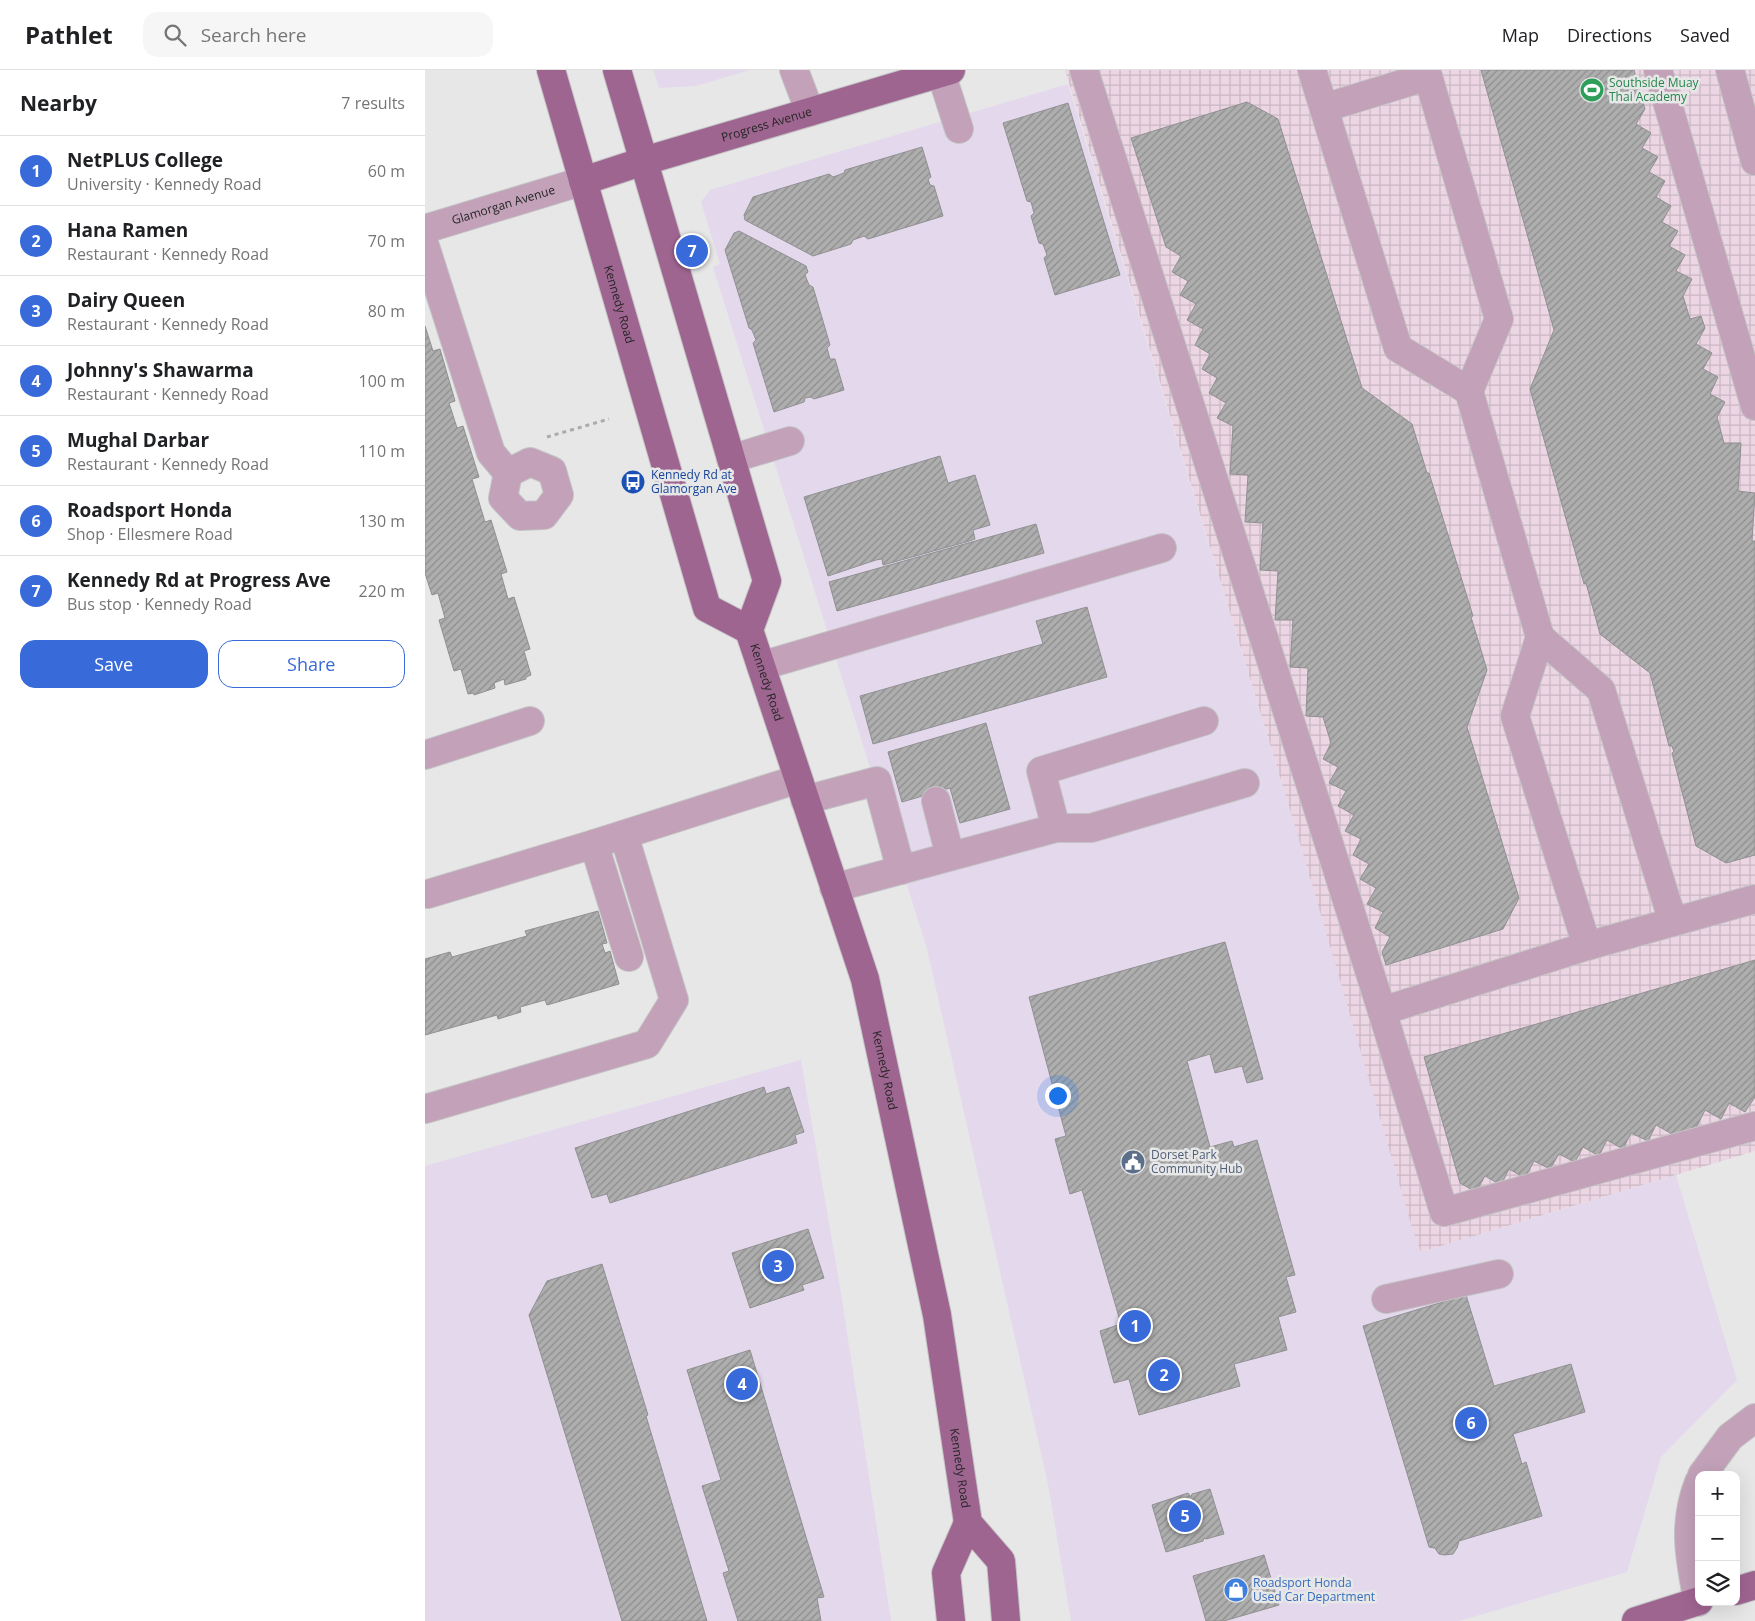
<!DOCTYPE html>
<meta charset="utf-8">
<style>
body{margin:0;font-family:"Open Sans",sans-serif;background:#f6f6f6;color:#202124}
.controls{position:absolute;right:15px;bottom:15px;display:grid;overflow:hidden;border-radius:10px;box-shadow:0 5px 20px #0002}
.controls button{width:45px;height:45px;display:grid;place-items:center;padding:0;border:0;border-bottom:1px solid #e0e0e0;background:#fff;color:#202124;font:25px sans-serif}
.you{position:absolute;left:632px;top:1025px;width:18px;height:18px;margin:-12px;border:4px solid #fff;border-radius:50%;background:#1a73e8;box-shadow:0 0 0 8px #1a73e833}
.badge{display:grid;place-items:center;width:32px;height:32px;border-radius:50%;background:#396ada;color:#fff;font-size:16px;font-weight:700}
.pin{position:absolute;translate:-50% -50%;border:2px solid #fff;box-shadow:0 1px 5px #0006}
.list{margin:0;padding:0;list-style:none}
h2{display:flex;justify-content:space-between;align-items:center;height:65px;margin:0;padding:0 20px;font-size:21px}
h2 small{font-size:16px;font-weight:400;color:#757577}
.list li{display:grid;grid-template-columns:32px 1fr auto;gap:15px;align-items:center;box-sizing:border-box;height:70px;padding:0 20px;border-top:1px solid #e0e0e0}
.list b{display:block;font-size:19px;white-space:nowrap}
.list p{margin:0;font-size:16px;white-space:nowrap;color:#757577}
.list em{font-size:16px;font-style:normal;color:#757577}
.actions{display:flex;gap:10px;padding:15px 20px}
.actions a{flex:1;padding:11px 0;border:1px solid #396ada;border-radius:15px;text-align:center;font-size:18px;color:#396ada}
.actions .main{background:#396ada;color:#fff}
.icon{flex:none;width:28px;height:28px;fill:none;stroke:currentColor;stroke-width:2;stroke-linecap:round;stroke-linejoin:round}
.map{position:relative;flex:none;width:1330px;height:1551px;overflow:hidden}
header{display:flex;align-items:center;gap:30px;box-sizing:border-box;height:70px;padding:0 25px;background:#fff;border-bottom:1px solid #e0e0e0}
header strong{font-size:24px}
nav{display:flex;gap:28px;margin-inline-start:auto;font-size:18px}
.search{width:350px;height:45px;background:#f6f6f6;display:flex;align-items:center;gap:12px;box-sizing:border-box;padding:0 18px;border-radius:15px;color:#757577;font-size:19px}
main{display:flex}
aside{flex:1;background:#fff}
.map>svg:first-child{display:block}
.commercial{fill:#e4d8ed}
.industrial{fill:url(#industrial-grid)}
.building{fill:url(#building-hatch);stroke:#909091}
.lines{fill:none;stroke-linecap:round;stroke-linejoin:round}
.minor-casing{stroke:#c4c4c5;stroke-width:30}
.major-casing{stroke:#c4c4c5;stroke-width:30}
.path{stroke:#ababac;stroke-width:3;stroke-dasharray:4 4;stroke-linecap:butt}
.minor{stroke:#c2a1b9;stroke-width:28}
.major{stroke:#9f6591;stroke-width:28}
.labels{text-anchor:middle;stroke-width:5;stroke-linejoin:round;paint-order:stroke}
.leisure-label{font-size:12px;fill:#27864d;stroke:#e7e7e8;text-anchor:start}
.street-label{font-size:12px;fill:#252525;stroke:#e7e7e8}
.transit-label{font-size:12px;fill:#164399;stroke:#e7e7e8;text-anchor:start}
.service-label{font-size:12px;fill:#4e5e75;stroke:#e7e7e8;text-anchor:start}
.shop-label{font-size:12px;fill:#366cbe;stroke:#e7e7e8;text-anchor:start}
</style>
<header>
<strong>Pathlet</strong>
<div class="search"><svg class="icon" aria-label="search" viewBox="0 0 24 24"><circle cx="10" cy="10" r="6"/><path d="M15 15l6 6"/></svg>Search here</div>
<nav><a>Map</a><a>Directions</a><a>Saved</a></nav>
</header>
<main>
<aside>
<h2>Nearby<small>7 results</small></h2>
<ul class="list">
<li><span class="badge">1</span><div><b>NetPLUS College</b><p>University · Kennedy Road</p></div><em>60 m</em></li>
<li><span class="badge">2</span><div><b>Hana Ramen</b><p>Restaurant · Kennedy Road</p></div><em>70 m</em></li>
<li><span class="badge">3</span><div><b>Dairy Queen</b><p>Restaurant · Kennedy Road</p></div><em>80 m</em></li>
<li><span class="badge">4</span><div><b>Johnny's Shawarma</b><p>Restaurant · Kennedy Road</p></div><em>100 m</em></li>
<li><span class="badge">5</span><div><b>Mughal Darbar</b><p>Restaurant · Kennedy Road</p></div><em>110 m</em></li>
<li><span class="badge">6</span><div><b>Roadsport Honda</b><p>Shop · Ellesmere Road</p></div><em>130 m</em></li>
<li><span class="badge">7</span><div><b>Kennedy Rd at Progress Ave</b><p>Bus stop · Kennedy Road</p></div><em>220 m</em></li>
</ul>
<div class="actions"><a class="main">Save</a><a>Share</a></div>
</aside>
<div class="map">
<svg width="1330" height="1551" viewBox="0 0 1330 1551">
<defs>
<pattern id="industrial-grid" width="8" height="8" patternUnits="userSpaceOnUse" patternTransform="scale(1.25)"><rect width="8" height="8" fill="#ecd6e4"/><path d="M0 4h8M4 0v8" fill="none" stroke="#cab8c3"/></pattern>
<pattern id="building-hatch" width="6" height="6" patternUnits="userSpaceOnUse" patternTransform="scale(1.25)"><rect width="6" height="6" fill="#aeaeaf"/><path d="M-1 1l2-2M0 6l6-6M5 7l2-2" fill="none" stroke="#8d8d8e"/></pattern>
</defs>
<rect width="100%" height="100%" fill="#e7e7e8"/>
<g class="commercial">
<polygon points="228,0 325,0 271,16 234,18"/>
<polygon points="643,14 872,763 996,1182 1251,1105 1312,1310 1236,1387 1202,1502 1034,1551 646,1551 623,1414 502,879 288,197 295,194 276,132 285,120"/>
<polygon points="376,990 416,1223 466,1551 0,1551 0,1096"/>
</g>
<polygon class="industrial" points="640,0 1330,0 1330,1081 996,1182 988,1161 872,763"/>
<g class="building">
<polygon points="1056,0 1209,0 1220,39 1211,54 1226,63 1217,78 1233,87 1224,102 1240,111 1231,127 1246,136 1237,152 1253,161 1244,176 1260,185 1251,201 1267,209 1258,226 1265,249 1276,246 1280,258 1271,274 1287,283 1278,299 1293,307 1285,324 1300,332 1292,347 1299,373 1316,373 1313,421 1330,423 1327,471 1330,471 1330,785 1301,793 1271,776 1247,683 1249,682 1247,676 1244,676 1225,603 1175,564 1161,513 1159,514 1105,319 1129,260"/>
<polygon points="822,32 853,49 937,318 987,354 1002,403 1004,403 1048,546 1046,547 1062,600 1042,657 1094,828 1078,859 961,895 957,882 965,867 950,858 958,842 942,834 951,818 935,809 944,794 928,785 936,769 920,761 929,745 913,736 921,721 904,713 913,697 898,689 906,673 898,647 881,646 883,598 865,597 868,550 850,550 853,501 835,500 838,453 820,452 823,405 805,404 808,356 792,348 801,333 784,323 792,308 777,299 785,284 770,275 778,259 762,250 771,234 755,225 763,211 747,202 756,186 741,177 706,68"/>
<polygon points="643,33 695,205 630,225 619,188 622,185 618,174 614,173 606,146 609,143 606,132 602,131 578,53"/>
<polygon points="497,77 506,107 503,109 505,115 509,116 518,146 443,169 439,166 428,170 426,174 388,186 320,150 319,145 328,127 404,104 408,107 419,103 420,100"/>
<polygon points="314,161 381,196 383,202 380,205 384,215 388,217 405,275 402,278 405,289 410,289 419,320 389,329 386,327 380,328 379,332 349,342 328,273 331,270 327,260 324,258 300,180 309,163"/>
<polygon points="0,256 8,281 15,279 30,331 24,333 32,358 38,356 54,407 47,409 60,452 66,450 82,502 76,504 83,529 89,527 105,579 99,581 106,605 101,607 101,609 80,615 79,609 69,613 70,618 49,625 49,623 43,624 36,599 29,601 14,550 20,548 13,523 7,525 0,503"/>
<polygon points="515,386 523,413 550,405 565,455 548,460 550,469 541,472 458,495 457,489 451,490 403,506 379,427"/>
<polygon points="611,454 619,483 412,541 404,512"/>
<polygon points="662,537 682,607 448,674 435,626 618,574 611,551"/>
<polygon points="561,653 585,739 535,753 525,718 477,732 463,682"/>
<polygon points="173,841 182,873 177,874 180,883 185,881 194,914 122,935 120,930 95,937 96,942 73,949 72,945 0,965 0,889 25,882 27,887 102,866 100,861"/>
<polygon points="800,872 838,1009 822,1013 817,996 790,1003 785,984 762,991 785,1077 807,1071 809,1077 832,1070 870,1205 861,1207 871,1242 853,1247 862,1280 809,1294 815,1316 714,1345 704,1309 689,1313 675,1261 696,1254 657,1120 645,1124 630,1069 641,1066 604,927"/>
<polygon points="1330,890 1330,1027 1320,1042 1304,1033 1296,1049 1280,1040 1271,1058 1247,1064 1231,1055 1223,1071 1206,1063 1198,1079 1182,1070 1174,1086 1158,1077 1150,1092 1134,1084 1125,1099 1109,1091 1100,1108 1084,1099 1076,1115 1060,1106 1051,1122 1035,1113 999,987"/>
<polygon points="339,1017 341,1024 364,1017 379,1062 370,1065 372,1073 185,1133 182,1124 167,1128 150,1078"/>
<polygon points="383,1159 399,1208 377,1215 379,1220 325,1238 307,1183"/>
<polygon points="177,1194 223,1345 221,1346 282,1551 197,1551 104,1245 122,1211"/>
<polygon points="1041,1225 1069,1316 1146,1294 1160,1342 1088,1364 1097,1394 1101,1392 1117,1446 1034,1471 1032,1478 1028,1484 1019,1485 1014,1484 1009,1477 1009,1478 1004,1477 938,1256"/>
<polygon points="325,1280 399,1527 392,1528 396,1551 313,1551 298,1503 304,1501 277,1416 296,1410 262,1300"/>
<polygon points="785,1419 799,1464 781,1469 779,1468 778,1471 741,1482 727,1435 763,1423 766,1427 767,1424"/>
<polygon points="839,1485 854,1535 799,1551 781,1551 768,1506"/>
</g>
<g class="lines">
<defs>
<g id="minor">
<polyline points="369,0 385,42"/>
<polyline points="659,0 957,941 1019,1142 1330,1056"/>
<polyline points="887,0 973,278 1044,321 1115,567 1090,646 1162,876 1330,829"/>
<polyline points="1233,0 1330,336"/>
<polyline points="1305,0 1330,91"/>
<polyline points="516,3 534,59"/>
<polyline points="899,38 1003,6 1074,249 1044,321"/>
<path id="s1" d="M0,159L158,111"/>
<polyline points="0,176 66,383 83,403"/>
<polyline points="306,389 365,371"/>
<polygon points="105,392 127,401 134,425 119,445 95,446 78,428 83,403"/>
<polyline points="1115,567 1176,620 1248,852"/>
<polyline points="336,596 737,478"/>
<polyline points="0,685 105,651"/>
<polyline points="380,730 452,711 476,800"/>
<polyline points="511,731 525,786"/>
<polyline points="631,758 666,758 820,713"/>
<polyline points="169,774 204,887"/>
<polyline points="409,818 631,758 616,701 779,651"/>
<polyline points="3,824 169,774 373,709"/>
<polyline points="957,941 1162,876"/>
<polyline points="0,1039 222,974 249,930 199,765"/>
<polyline points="961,1229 1074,1204"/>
<polyline points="1277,1405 1305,1367 1330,1348"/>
<path d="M1273,1532C1265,1489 1257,1455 1274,1412"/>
</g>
<g id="major">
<path id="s2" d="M126,0L282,538L324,560"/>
<path id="s3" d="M192,0L342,511L324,560L440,909L512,1245L543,1453L576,1491L581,1551"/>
<path id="s4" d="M158,111L219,91L526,0"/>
<polyline points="1311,1521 1330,1515"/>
<polyline points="526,1551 521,1503 543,1453"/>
<polyline points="1211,1551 1274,1531"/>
</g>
</defs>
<use href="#minor" class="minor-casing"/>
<use href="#major" class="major-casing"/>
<polyline class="path" points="122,367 184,349"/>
<use href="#minor" class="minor"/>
<use href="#major" class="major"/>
</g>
<defs>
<symbol id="stadium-disc" viewBox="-11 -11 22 22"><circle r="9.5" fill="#2e9e5b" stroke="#e7e7e8"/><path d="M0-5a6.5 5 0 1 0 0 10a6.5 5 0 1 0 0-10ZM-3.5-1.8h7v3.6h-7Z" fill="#fff"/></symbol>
<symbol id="bus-disc" viewBox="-11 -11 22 22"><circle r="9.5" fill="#1a4fb4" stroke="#e7e7e8"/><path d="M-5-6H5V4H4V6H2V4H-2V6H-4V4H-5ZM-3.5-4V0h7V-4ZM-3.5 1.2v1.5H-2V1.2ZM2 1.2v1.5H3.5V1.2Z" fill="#fff"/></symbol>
<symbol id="civic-disc" viewBox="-11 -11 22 22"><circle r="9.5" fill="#5c6f8a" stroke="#e7e7e8"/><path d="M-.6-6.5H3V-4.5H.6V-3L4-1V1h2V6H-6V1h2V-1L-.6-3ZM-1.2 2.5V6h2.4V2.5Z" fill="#fff"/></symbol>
<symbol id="shop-disc" viewBox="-11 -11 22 22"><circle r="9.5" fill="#3f7fe0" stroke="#e7e7e8"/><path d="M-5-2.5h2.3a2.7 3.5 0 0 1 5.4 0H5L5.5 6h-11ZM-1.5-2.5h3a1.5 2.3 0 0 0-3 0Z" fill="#fff"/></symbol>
</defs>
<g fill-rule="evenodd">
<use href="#stadium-disc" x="1153" y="6" width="28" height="28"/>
<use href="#bus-disc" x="194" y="398" width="28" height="28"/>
<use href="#civic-disc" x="694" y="1078" width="28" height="28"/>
<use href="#shop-disc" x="797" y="1506" width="28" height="28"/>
</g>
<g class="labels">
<g class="leisure-label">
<text x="1184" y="17">Southside Muay<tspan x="1184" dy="14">Thai Academy</tspan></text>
</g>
<g class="street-label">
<text dy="4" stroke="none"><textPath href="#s4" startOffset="192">Progress Avenue</textPath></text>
<text dy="4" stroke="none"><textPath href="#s1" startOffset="82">Glamorgan Avenue</textPath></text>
<text dy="4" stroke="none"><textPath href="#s2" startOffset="244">Kennedy Road</textPath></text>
<text dy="4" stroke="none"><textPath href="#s3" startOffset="640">Kennedy Road</textPath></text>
<text dy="4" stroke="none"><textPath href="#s3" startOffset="1046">Kennedy Road</textPath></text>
<text dy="4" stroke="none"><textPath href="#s3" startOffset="1451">Kennedy Road</textPath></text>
</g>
<g class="transit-label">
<text x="226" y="409">Kennedy Rd at<tspan x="226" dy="14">Glamorgan Ave</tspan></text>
</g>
<g class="service-label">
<text x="726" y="1089">Dorset Park<tspan x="726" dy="14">Community Hub</tspan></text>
</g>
<g class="shop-label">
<text x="828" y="1517">Roadsport Honda<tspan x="828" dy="14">Used Car Department</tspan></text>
</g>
</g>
</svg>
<div class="controls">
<button>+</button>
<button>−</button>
<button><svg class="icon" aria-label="layers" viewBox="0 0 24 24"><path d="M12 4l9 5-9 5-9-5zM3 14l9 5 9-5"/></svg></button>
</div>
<div class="you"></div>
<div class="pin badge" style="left:710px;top:1256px">1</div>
<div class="pin badge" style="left:739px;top:1305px">2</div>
<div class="pin badge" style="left:353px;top:1196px">3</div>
<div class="pin badge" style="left:317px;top:1314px">4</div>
<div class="pin badge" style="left:760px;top:1446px">5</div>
<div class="pin badge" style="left:1046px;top:1353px">6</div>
<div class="pin badge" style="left:267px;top:181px">7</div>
</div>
</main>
